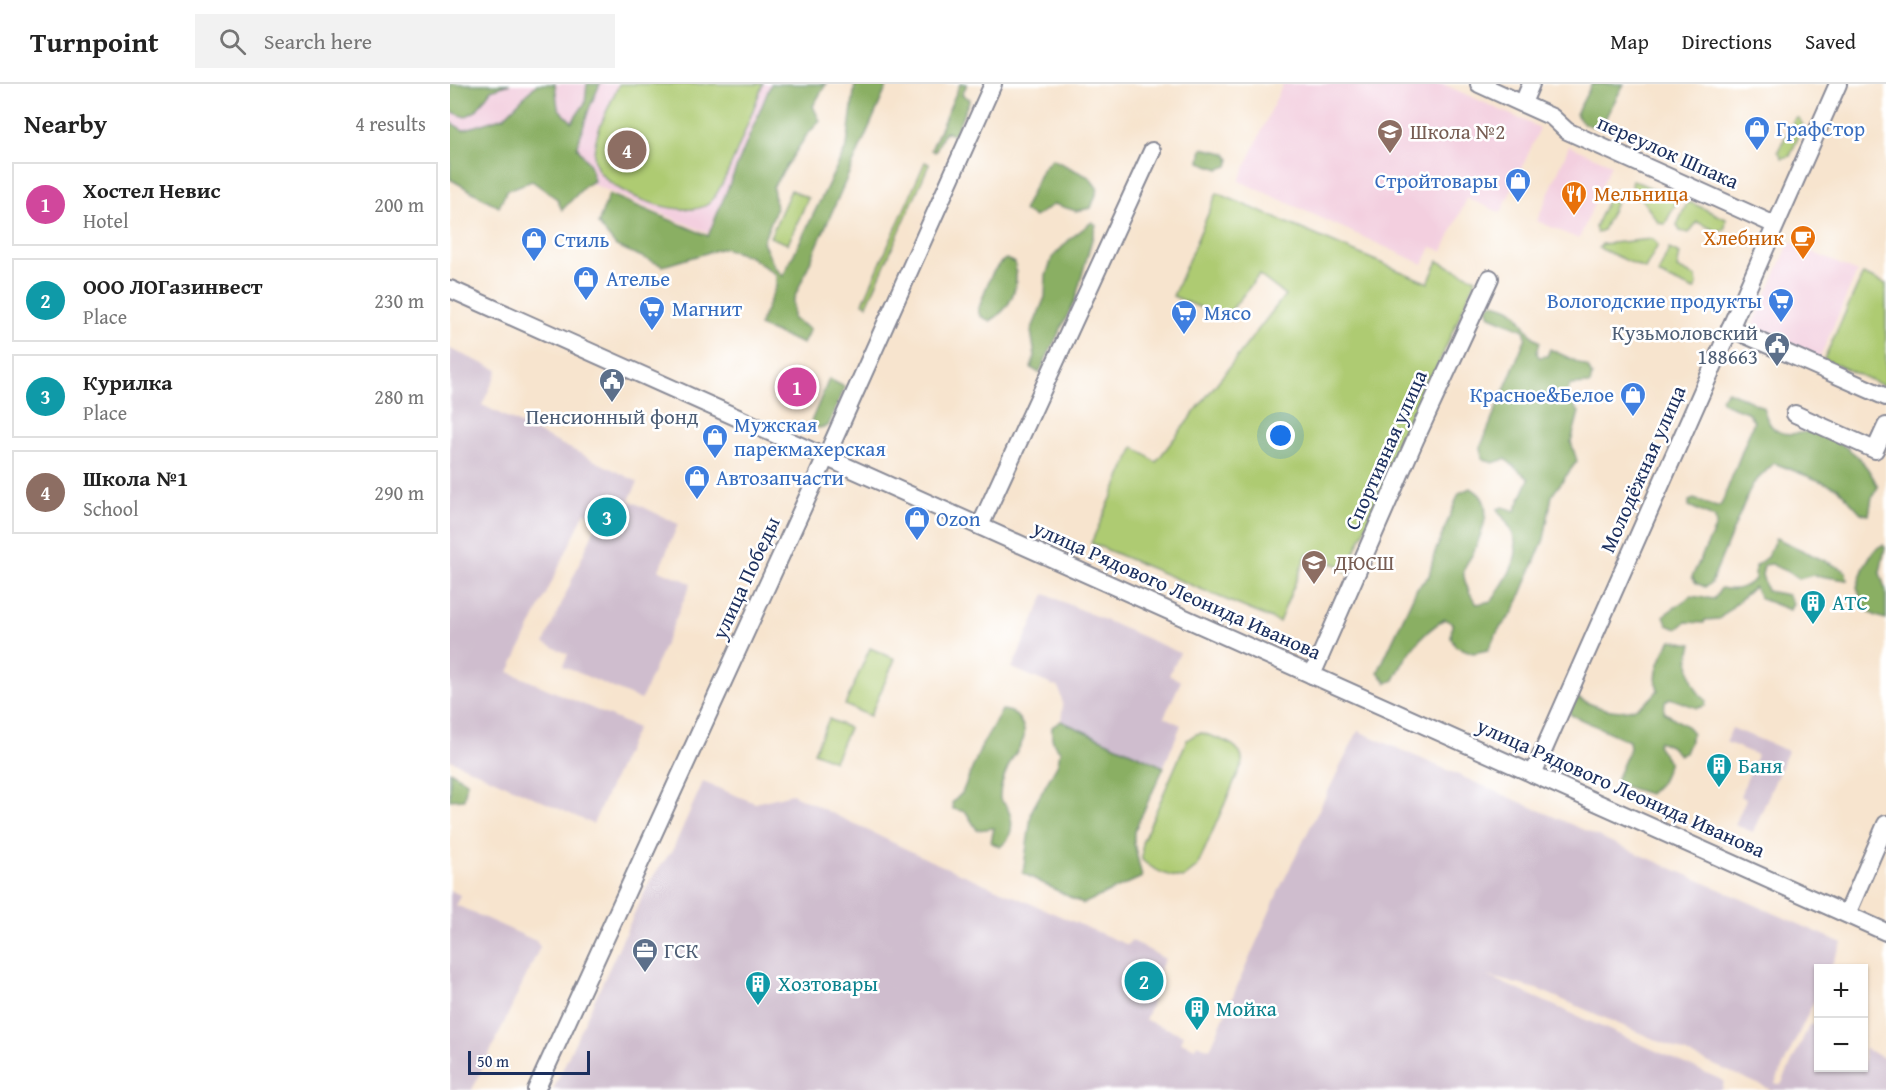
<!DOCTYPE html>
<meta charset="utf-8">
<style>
body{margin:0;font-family:"Gentium Book Plus",serif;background:#f2f2f2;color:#222}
.controls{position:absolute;right:18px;bottom:18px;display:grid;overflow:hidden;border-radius:0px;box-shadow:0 2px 4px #0004}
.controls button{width:54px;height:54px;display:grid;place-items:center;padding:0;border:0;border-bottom:2px solid #e0e0e0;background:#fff;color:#222;font:30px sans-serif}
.scale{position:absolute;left:18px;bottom:15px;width:122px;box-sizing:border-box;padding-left:6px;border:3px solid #1b2f5e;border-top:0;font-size:16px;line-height:21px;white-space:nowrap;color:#1b2f5e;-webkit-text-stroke:4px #fff;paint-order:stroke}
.you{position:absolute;left:831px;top:352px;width:21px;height:21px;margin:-15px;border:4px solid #fff;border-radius:50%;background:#1a73e8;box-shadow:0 0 0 9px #1a73e833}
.badge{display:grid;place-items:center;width:39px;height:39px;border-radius:50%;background:#7c3aed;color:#fff;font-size:20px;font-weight:700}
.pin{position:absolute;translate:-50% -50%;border:3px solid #fff;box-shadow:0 2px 6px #0006}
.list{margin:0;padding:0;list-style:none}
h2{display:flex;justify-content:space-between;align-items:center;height:78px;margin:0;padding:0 24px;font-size:26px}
h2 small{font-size:20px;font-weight:400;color:#767676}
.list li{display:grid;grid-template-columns:39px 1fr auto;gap:18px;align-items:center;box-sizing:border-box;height:84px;margin:0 12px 12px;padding:0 12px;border:2px solid #e0e0e0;border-radius:0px}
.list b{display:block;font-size:22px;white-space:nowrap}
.list p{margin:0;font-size:20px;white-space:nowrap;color:#767676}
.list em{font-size:20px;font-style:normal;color:#767676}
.icon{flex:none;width:33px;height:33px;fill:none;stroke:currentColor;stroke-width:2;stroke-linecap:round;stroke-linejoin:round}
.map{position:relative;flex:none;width:1436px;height:1006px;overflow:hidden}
header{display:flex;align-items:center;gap:36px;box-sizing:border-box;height:84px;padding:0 30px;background:#fff;border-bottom:2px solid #e0e0e0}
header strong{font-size:28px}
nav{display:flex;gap:33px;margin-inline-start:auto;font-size:21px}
.search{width:420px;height:54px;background:#f2f2f2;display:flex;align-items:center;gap:15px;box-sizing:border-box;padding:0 21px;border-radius:0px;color:#767676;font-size:22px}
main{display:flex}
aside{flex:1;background:#fff}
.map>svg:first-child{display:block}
.built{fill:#f3cfdf}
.industrial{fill:#cfbdce}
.green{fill:#aecb72;stroke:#647d68;stroke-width:1.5}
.forest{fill:#8aaf64;stroke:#526f61;stroke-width:1.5}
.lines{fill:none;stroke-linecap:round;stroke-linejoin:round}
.minor-casing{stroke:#898a96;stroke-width:20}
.minor{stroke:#fff;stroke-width:16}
.labels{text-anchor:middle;stroke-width:5;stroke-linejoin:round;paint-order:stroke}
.shop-label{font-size:21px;fill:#366cbe;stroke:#fff;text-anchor:start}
.education-label{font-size:21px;fill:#785e54;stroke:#fff;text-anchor:start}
.street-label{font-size:21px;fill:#1b2f5e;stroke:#fff}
.food-label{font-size:21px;fill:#c56008;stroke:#fff;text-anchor:start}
.service-label{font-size:21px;fill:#4e5e75;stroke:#fff;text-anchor:end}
.culture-label{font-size:21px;fill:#0d838f;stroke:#fff;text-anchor:start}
</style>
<header>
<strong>Turnpoint</strong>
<div class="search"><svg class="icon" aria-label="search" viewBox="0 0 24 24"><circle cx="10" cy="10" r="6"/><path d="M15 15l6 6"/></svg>Search here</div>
<nav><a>Map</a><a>Directions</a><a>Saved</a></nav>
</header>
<main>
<aside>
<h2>Nearby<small>4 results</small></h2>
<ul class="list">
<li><span class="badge" style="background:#d1479c">1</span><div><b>Хостел Невис</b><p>Hotel</p></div><em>200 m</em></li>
<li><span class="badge" style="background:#0f9aa8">2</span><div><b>ООО ЛОГазинвест</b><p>Place</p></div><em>230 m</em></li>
<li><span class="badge" style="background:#0f9aa8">3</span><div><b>Курилка</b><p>Place</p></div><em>280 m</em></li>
<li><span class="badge" style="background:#8d6e63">4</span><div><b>Школа №1</b><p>School</p></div><em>290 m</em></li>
</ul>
</aside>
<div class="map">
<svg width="1436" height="1006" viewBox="0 0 1436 1006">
<rect width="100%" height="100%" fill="#fff"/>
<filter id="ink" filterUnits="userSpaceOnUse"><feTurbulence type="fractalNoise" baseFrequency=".0167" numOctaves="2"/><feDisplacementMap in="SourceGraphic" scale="12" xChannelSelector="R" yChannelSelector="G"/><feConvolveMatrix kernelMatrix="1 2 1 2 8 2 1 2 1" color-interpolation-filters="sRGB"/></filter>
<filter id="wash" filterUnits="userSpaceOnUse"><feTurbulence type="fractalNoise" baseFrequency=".008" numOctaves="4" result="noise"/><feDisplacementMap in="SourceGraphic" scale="24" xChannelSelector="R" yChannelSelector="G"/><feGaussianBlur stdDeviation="1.35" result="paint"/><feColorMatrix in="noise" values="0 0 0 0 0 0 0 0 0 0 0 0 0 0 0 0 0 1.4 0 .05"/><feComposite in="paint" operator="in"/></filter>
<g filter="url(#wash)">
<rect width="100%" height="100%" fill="#f7e4ce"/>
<g class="built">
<polygon points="0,0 321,0 258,149 0,40"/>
<polygon points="833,0 993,0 1090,44 1051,129 1017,114 993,167 981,163 973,180 789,97"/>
<polygon points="1119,62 1161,80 1129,155 1087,137"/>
<polygon points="1340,158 1407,188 1367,280 1299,250"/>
</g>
<g class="industrial">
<polygon points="0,265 48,286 32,321 188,398 179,416 228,440 209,486 241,499 191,616 113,582 118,570 94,559 149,435 135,428 59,588 187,644 143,740 0,676"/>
<polygon points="595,510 730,569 719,591 731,597 714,633 731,641 714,682 611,637 613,621 609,604 562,584"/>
<polygon points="1282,644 1338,667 1303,748 1285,741 1296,715 1290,712 1307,671 1276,658"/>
<polygon points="908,647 1392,859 1380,884 1368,884 1368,909 1325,999 1331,1001 1360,940 1368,943 1368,984 1414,984 1414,964 1436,975 1436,1006 1322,1006 1090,906 1037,892 1274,997 1272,1006 103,1006 186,826 201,795 223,765 253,698 305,719 342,710 481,777 678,861 681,856 715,875 697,912 703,916 695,936 734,951 731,958 745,964 747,960 760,965 829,806"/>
<polygon points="0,806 10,811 6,821 86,857 90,863 22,1006 0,1006"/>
</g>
<g class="green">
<path d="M169,0H313C304,22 274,109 258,120C234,138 150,107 145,78C140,54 160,22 169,0Z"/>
<polygon points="1345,34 1349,34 1353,42 1340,72 1332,74 1328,67"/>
<polygon points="475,78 479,80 417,221 413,219"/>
<polygon points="1182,96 1228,115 1215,140 1209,139 1181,101"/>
<polygon points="341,106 358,114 338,160 320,153"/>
<polygon points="1167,106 1169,112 1153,146 1147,149 1145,143 1161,108"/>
<polygon points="767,109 978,199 988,177 1026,195 896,488 890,482 857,470 829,538 641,459 684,363 706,378 835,211 809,191 775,234 723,212"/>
<polygon points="1237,119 1242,119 1276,135 1275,145 1267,147 1247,138 1239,149 1230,147 1227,141"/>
<polygon points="1202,155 1208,161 1195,185 1149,164 1152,160"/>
<polygon points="1219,165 1230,170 1227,184 1246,193 1247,201 1244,206 1208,190"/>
<polygon points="1413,190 1436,200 1436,303 1374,275"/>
<polygon points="420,564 445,575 420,632 395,621"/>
<polygon points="379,635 399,644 384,677 364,668"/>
<path d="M752,649C768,655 794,659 792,680L747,783L733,794C719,793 703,786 692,776V759L737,656L746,650Z"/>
</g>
<g class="forest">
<polygon points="0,0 60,0 41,6 26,27 15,33 0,27"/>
<polygon points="87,0 105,0 108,24 122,38 135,19 137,0 150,0 139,25 127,63 140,81 144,97 136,101 112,126 107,115 82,97 57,106 49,123 0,95 0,38 13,46 54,33"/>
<polygon points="321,0 376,0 363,22 370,37 356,52 323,103 326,125 313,158 324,182 333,192 397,62 405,0 438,0 343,217 343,235 360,245 353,260 309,242 326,202 326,191 299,172 273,164 213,182 166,162 148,140 159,110 258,152"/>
<polygon points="510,0 517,0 512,11 520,15 504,51 495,48 485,68 481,66"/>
<path d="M1142,0H1174L1151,42C1140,44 1132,41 1126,30Z"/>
<polygon points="752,64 775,69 780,75 778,82 769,85 750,78"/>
<polygon points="602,75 639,93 648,105 641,124 626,127 604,120 585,133 573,127 593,84"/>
<polygon points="642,138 646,141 625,216 589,289 581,284 585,272 581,247 595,213 596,192 602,174 620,155"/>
<path d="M556,175L565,179C569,204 562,224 540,237L530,232L528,226C535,210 540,183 556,175Z"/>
<path d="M1042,219C1077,224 1067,243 1090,258L1087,269L1089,273L1097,272L1100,265L1138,283L1142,292L1140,300L1120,301C1115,312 1122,319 1129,328L1121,358L1127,377L1102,411L1094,455L1063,529L1049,545L1038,566L1023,569L1005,562L1001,554L1002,539L995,535C970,550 956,571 944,596L937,599L928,588L967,504L979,492L984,471L1009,409L1020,404C1047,416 1033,447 1023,469C1021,474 1015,480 1014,486C1012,495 1021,513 1027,520L1042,517C1067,478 1078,464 1047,425L1053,423L1065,427L1079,395L1055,375L1043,379L1032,375L1031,362L1076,253L1074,246L1040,232L1037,223Z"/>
<polygon points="379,295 395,303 378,342 369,344 360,340"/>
<path d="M1278,307L1313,323C1322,358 1339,350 1369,346C1398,364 1413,371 1428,403L1422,413L1419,431L1411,429L1388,404L1324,379L1302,401L1261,499L1255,503L1246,499L1242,493L1266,442L1265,434L1239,422V417L1244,415L1267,423L1271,421L1304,337L1297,328L1273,319L1271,314Z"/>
<path d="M1326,454L1392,485L1396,488L1397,496L1363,491L1349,495C1341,487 1331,487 1322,480L1314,481L1312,491L1317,507L1338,511L1343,519L1340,526L1311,515L1304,503L1269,535L1255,536L1254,539L1236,538L1227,545L1217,541L1214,531L1241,512L1264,515L1271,504C1286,507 1293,505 1305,495V482L1317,473Z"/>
<path d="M1433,461L1435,464L1430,489L1436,507V535C1416,531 1413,522 1407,503C1411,490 1419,465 1433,461Z"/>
<path d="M1221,556L1242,560C1236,578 1240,605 1256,616L1255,622L1247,624L1220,614L1215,618L1214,628L1238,643L1243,649L1235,669L1229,671L1220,662L1209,657L1207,661L1219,678L1211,698L1199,710L1170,701L1166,696L1180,664L1179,657L1121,631L1118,625L1126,613C1155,629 1186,636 1208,606C1202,589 1212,570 1221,556Z"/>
<path d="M552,626C562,627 566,630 571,638C581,655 566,665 560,679C555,690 549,703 550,715C564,728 567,750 550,763L541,758L544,744L527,746L516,728L503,725L502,719L512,709L532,661Z"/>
<path d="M611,637L714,683L684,748V759L692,793L633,820L573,789L582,726L608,679L610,667C602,659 601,655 602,643Z"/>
<polygon points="0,687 17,698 14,715 0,716"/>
</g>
</g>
<g filter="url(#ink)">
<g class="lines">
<defs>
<g id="minor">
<polyline points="1029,0 1102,33 1117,47 1325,141"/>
<polyline points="1073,19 1081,0"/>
<polyline points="0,205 1436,848"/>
<polyline points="1280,244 1436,313"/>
<polyline points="1345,330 1425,366 1436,342"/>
<polyline points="530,442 702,67"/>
<polyline points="862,591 965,356 1040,194"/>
<polyline points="1083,690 1388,0"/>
<polyline points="1397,830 1436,740"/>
<polyline points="86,1006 376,373 543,0"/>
</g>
</defs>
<use href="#minor" class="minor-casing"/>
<use href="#minor" class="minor"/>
</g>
</g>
<defs>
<symbol id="shop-pin" viewBox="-11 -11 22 30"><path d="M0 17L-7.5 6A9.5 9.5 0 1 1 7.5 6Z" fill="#3f7fe0" stroke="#fff"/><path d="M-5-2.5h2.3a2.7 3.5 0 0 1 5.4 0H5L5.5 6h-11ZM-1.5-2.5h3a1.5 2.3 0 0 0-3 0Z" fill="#fff"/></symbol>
<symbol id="school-pin" viewBox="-11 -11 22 30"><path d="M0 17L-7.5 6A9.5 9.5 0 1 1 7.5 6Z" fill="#8d6e63" stroke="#fff"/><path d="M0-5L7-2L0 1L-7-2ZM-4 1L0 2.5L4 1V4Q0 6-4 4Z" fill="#fff"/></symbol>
<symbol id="restaurant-pin" viewBox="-11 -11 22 30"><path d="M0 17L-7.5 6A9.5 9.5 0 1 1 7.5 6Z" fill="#e8710a" stroke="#fff"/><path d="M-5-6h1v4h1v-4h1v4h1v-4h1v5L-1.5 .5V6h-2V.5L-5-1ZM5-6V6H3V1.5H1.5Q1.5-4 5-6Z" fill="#fff"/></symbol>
<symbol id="cafe-pin" viewBox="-11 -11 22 30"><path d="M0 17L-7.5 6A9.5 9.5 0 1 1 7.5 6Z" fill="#e8710a" stroke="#fff"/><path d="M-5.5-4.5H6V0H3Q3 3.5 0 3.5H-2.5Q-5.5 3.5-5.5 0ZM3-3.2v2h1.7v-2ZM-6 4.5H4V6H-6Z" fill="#fff"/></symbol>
<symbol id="supermarket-pin" viewBox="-11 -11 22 30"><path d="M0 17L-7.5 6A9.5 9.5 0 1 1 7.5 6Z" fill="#3f7fe0" stroke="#fff"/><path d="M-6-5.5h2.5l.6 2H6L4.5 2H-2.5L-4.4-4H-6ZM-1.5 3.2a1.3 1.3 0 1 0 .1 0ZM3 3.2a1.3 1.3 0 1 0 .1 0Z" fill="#fff"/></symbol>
<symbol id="civic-pin" viewBox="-11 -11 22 30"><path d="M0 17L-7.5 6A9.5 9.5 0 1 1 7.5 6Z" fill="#5c6f8a" stroke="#fff"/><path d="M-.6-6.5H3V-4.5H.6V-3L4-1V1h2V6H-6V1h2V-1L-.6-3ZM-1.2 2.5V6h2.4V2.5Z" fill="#fff"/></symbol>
<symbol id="building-pin" viewBox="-11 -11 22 30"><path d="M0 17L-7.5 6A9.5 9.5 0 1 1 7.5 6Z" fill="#0f9aa8" stroke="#fff"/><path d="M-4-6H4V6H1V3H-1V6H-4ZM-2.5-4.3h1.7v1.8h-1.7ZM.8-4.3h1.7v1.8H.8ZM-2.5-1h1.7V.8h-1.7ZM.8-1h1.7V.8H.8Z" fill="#fff"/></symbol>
<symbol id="office-pin" viewBox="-11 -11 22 30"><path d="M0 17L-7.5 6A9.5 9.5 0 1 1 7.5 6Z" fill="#5c6f8a" stroke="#fff"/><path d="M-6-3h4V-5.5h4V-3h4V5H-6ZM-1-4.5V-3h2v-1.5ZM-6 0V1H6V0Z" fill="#fff"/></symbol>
</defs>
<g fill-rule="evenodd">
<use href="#shop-pin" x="1292" y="30" width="30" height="40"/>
<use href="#school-pin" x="925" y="33" width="30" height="40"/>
<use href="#shop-pin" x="1053" y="82" width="30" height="40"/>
<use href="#restaurant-pin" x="1109" y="95" width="30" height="40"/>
<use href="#cafe-pin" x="1338" y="139" width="30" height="40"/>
<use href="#shop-pin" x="69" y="141" width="30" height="40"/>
<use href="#shop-pin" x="121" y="180" width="30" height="40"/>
<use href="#supermarket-pin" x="1316" y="202" width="30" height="40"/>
<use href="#supermarket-pin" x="187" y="210" width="30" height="40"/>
<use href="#supermarket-pin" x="719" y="214" width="30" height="40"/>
<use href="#civic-pin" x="1312" y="246" width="30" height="40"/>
<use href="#civic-pin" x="147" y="282" width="30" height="40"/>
<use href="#shop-pin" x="1168" y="296" width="30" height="40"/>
<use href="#shop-pin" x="250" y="338" width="30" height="40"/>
<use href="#shop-pin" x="232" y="379" width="30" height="40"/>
<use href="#shop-pin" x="452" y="420" width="30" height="40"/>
<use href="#school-pin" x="849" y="464" width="30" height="40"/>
<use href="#building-pin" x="1348" y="504" width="30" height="40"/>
<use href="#building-pin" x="1254" y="667" width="30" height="40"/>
<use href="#office-pin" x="180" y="852" width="30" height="40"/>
<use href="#building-pin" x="293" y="885" width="30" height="40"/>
<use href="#building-pin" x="732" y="910" width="30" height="40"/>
</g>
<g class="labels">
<g class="shop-label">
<text x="1326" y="52">ГрафСтор</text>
<text x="1048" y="104" text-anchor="end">Стройтовары</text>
<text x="104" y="163">Стиль</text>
<text x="156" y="202">Ателье</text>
<text x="1312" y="224" text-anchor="end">Вологодские продукты</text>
<text x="222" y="232">Магнит</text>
<text x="754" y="236">Мясо</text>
<text x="1164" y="318" text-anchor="end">Красное&amp;Белое</text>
<text x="284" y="348">Мужская<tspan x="284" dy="24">парекмахерская</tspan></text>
<text x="266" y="401">Автозапчасти</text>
<text x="486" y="442">Ozon</text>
</g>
<g class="education-label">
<text x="960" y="55">Школа №2</text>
<text x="884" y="486">ДЮСШ</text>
</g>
<g class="street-label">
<text transform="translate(1218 68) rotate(24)" y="7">переулок Шпака</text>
<text transform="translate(936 366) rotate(-66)" y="7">Спортивная улица</text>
<text transform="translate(1193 385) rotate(-66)" y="7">Молодёжная улица</text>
<text transform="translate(296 494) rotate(-65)" y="7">улица Победы</text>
<text transform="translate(727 506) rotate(24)" y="7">улица Рядового Леонида Иванова</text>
<text transform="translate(1171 704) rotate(24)" y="7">улица Рядового Леонида Иванова</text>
</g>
<g class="food-label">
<text x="1144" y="117">Мельница</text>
<text x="1334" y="161" text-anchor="end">Хлебник</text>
</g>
<g class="service-label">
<text x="1308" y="256">Кузьмоловский<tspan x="1308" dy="24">188663</tspan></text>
<text x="162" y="340" text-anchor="middle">Пенсионный фонд</text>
<text x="214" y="874" text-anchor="start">ГСК</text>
</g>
<g class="culture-label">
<text x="1382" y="526">АТС</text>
<text x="1288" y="689">Баня</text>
<text x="328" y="907">Хозтовары</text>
<text x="766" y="932">Мойка</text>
</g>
</g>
</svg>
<div class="controls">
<button>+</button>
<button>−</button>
</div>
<div class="scale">50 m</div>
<div class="you"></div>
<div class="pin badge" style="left:347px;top:303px;background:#d1479c">1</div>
<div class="pin badge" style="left:694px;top:897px;background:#0f9aa8">2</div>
<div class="pin badge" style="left:157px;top:433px;background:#0f9aa8">3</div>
<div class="pin badge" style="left:177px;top:66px;background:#8d6e63">4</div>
</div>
</main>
